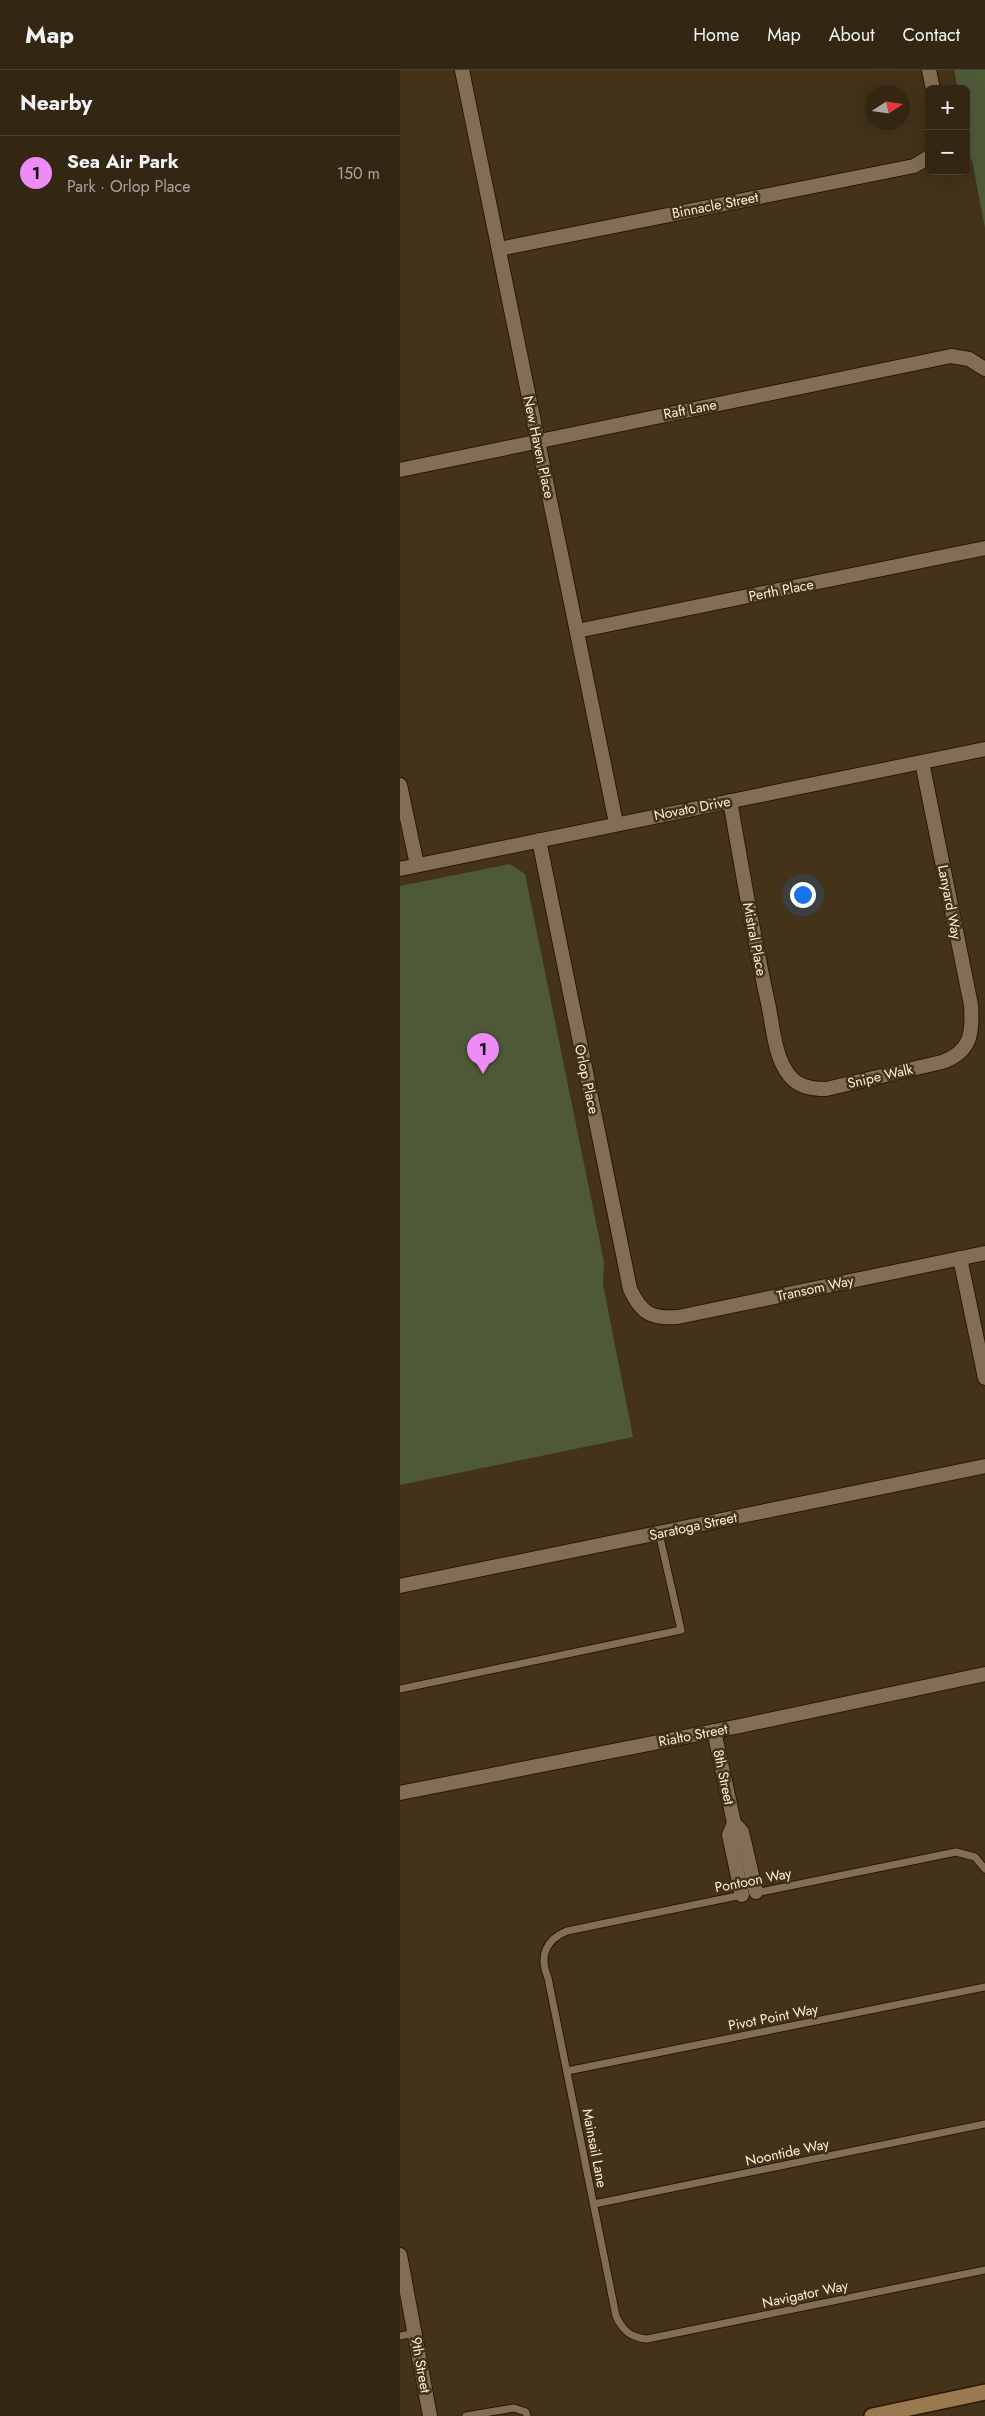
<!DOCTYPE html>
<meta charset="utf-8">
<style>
body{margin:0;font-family:Jost,sans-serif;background:#3b2e1c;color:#f1f3f6}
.controls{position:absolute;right:15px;top:15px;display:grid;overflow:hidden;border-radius:8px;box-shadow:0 5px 20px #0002}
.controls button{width:45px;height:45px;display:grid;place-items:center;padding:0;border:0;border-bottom:1px solid #4e4333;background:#332613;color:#f1f3f6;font:25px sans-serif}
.compass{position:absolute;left:465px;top:15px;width:45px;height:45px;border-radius:50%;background:#332613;box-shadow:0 5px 20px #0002;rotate:78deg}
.you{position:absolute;left:402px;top:824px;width:18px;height:18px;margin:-12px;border:4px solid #fff;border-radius:50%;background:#1a73e8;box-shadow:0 0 0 8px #1a73e833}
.badge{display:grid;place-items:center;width:32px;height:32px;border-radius:50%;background:#ef8bf7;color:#111;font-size:16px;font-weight:700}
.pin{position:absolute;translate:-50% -41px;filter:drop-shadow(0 1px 2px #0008)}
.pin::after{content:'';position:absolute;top:26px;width:18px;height:15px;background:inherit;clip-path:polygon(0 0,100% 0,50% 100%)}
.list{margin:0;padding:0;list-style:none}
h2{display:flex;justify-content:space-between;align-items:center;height:65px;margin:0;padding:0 20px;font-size:21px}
h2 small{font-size:16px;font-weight:400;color:#a9a5a0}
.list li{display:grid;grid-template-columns:32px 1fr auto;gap:15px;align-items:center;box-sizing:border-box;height:75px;padding:0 20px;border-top:1px solid #4e4333}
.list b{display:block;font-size:19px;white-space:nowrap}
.list p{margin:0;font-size:16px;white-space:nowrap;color:#a9a5a0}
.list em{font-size:16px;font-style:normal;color:#a9a5a0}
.map{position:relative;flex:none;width:585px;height:2346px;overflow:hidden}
header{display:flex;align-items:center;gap:30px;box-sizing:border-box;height:70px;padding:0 25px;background:#332613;border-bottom:1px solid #4e4333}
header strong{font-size:24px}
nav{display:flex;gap:28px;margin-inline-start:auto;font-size:18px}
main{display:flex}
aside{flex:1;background:#332613}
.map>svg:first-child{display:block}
.green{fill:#4e5938}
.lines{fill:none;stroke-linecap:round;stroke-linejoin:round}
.service-casing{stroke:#2a1902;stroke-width:9}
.minor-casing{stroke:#2a1902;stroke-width:16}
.secondary-casing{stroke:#2a1902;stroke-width:18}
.service{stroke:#826e54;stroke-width:7}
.minor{stroke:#826e54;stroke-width:14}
.secondary{stroke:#9a7850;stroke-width:15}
.labels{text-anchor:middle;stroke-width:5;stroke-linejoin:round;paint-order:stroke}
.street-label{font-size:14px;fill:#faefe0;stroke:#443219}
</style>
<header>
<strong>Map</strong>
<nav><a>Home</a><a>Map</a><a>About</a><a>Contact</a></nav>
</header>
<main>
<aside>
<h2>Nearby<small></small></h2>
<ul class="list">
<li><span class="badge">1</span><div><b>Sea Air Park</b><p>Park · Orlop Place</p></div><em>150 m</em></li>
</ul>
</aside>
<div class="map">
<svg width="585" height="2346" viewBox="0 0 585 2346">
<rect width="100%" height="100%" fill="#443219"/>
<g class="green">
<polygon points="554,0 585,0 585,158 572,90 566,85 566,19 558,19"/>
<polygon points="110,794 125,804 204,1192 203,1214 233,1367 0,1415 0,816"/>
</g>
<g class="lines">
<defs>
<g id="service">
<polyline points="0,1619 281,1560 259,1463"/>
<polyline points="355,1823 556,1782 575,1787 585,1799"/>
<path d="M342,1825L167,1861C145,1870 139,1887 148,1908L216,2246C222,2260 231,2268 247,2269L585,2200"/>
<polyline points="167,2001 585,1917"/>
<polyline points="194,2134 585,2054"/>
<polyline points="0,2266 15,2263"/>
<polyline points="66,2346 114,2338 126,2342 127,2346"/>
</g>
<g id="minor">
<polyline points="62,0 216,753"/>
<polyline points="529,0 533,19"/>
<polyline points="99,179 514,96 529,87"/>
<polyline points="0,400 551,286 569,289 585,299"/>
<polyline points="177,561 585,478"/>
<polyline points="0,715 17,795"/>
<path d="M330,731C342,798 353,866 368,933C373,956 374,986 389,1005C398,1017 412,1019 426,1019L542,992C571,982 573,963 571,935L522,692"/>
<path d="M139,770L230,1219C241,1243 251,1249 278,1247L585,1183"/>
<polyline points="0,799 585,679"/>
<polyline points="560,1188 585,1308"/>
<polyline points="0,1516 585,1396"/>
<polyline points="314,1661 334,1753 342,1762 356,1822"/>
<polyline points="0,1723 340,1656 585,1604"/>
<polyline points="334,1753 329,1765 342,1825"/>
<polyline points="0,2185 30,2346"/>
</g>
<polyline id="secondary" points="472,2346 585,2322"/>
</defs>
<use href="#service" class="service-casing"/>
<use href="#minor" class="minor-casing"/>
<use href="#secondary" class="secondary-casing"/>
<use href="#service" class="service"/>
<use href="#minor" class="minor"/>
<use href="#secondary" class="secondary"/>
</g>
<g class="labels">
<g class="street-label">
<text transform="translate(315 135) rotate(-11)" y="5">Binnacle Street</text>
<text transform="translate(290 339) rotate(-11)" y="5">Raft Lane</text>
<text transform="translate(139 377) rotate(78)" y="5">New Haven Place</text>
<text transform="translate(381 520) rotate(-11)" y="5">Perth Place</text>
<text transform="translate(292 738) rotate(-11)" y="5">Novato Drive</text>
<text transform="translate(550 832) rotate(79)" y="5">Lanyard Way</text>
<text transform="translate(355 869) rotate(79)" y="5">Mistral Place</text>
<text transform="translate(480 1006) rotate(-13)" y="5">Snipe Walk</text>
<text transform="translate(187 1009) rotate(78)" y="5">Orlop Place</text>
<text transform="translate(415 1218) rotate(-12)" y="5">Transom Way</text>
<text transform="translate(293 1456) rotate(-12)" y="5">Saratoga Street</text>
<text transform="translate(293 1665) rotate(-11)" y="5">Rialto Street</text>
<text transform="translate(324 1707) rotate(78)" y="5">8th Street</text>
<text transform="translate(353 1810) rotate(-11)" y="5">Pontoon Way</text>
<text transform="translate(373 1947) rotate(-11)" y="5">Pivot Point Way</text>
<text transform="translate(195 2078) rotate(79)" y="5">Mainsail Lane</text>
<text transform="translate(387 2082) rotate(-12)" y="5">Noontide Way</text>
<text transform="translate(405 2224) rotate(-12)" y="5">Navigator Way</text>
<text transform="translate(21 2295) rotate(80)" y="5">9th Street</text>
</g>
</g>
</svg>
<div class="controls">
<button>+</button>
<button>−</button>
</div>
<svg class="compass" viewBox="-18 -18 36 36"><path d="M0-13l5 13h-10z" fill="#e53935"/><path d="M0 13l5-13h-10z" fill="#a9a5a0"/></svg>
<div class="you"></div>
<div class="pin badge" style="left:83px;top:1004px">1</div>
</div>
</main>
